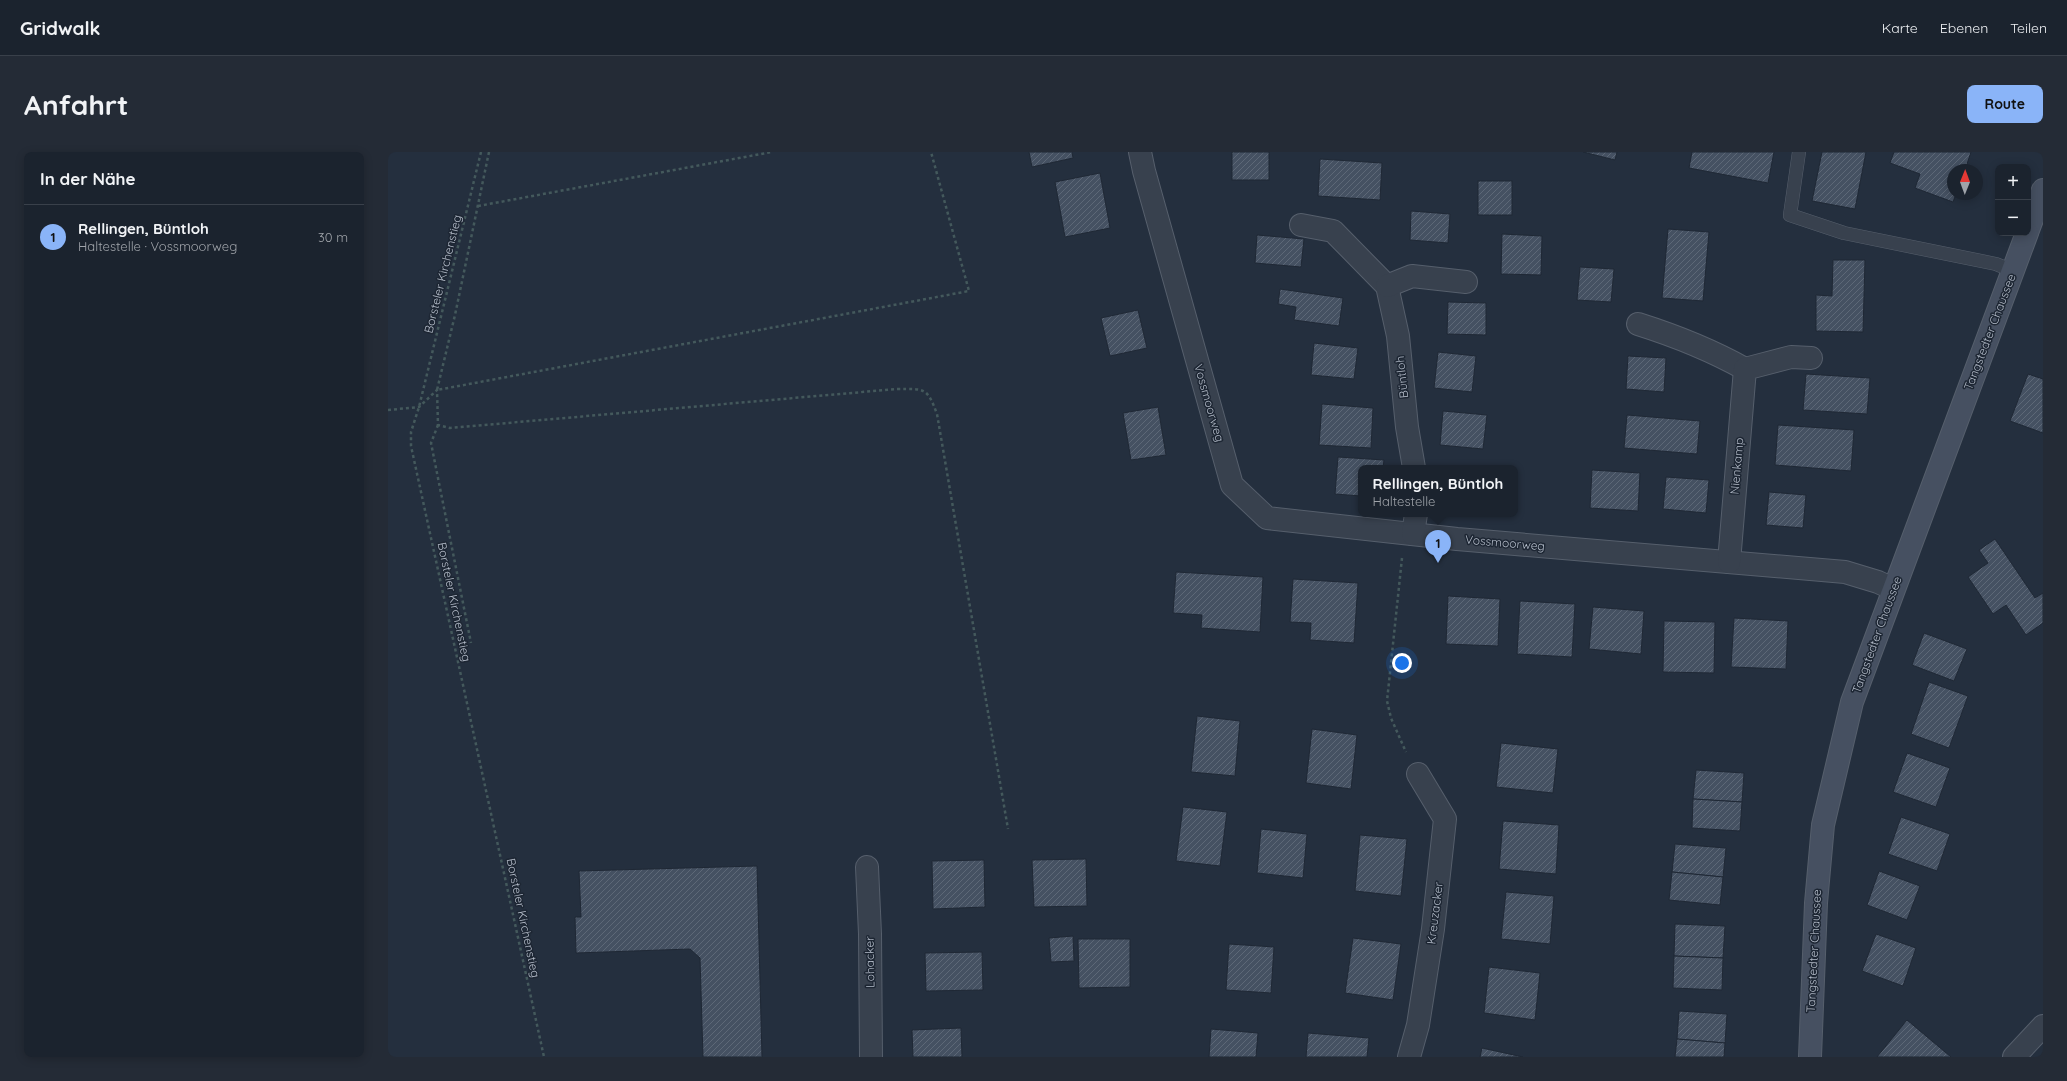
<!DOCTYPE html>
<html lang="de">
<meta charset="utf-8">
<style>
body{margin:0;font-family:Quicksand,sans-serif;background:#242b36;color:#f1f3f6}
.controls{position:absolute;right:12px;top:12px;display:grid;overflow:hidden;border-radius:8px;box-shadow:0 2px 10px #0003}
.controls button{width:36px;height:36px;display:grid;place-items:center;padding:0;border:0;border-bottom:1px solid #39404a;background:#1b232e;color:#f1f3f6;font:20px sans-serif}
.compass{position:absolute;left:1559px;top:12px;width:36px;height:36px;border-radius:50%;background:#1b232e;box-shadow:0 2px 10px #0003;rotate:1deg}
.you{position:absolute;left:1014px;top:511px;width:14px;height:14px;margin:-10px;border:3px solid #fff;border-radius:50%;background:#1a73e8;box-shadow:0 0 0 6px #1a73e833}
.badge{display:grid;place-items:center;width:26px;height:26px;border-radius:50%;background:#8ab4f8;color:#111;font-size:13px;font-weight:700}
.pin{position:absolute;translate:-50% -33px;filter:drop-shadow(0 1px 2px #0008)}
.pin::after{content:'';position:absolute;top:21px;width:14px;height:12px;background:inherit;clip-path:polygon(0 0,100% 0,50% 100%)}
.popup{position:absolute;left:970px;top:313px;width:160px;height:52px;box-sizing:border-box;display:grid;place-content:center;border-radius:8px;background:#1b232e;filter:drop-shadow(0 1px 3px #0005);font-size:13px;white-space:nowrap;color:#a0a4aa}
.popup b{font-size:15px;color:#f1f3f6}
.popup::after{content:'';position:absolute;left:50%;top:100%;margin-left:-8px;border:8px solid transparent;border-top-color:#1b232e}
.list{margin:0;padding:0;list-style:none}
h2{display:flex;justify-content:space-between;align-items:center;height:52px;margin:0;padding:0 16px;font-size:17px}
h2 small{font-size:13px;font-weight:400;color:#a0a4aa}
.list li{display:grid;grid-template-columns:26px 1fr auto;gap:12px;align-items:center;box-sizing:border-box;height:64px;padding:0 16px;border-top:1px solid #39404a}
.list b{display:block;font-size:15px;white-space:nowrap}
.list p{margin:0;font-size:13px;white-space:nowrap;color:#a0a4aa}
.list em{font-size:13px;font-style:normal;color:#a0a4aa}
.map{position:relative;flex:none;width:1655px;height:905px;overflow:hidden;border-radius:8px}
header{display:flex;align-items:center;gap:24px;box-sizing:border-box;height:56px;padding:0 20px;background:#1b232e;border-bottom:1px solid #39404a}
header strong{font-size:19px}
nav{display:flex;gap:22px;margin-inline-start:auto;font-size:14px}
.intro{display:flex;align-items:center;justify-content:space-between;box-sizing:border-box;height:96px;padding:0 24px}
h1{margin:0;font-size:28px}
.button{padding:10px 18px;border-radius:8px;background:#8ab4f8;color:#111;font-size:14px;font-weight:700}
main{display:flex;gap:24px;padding:0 24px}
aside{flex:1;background:#1b232e;border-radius:8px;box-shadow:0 2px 10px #0003}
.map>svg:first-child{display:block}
.building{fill:url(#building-hatch);stroke:#1f2835}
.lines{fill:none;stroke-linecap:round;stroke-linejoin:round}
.service-casing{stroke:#565f6c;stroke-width:14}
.minor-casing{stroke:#565f6c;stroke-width:24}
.secondary-casing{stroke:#565f6c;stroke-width:24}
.path{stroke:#44595c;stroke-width:2.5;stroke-dasharray:3 3;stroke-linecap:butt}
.service{stroke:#38414e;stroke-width:13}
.minor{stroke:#38414e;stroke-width:22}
.secondary{stroke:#465061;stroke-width:22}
.labels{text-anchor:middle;stroke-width:3;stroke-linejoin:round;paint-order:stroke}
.street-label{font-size:12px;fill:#b4bcc9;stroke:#1d2633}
</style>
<header>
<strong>Gridwalk</strong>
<nav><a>Karte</a><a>Ebenen</a><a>Teilen</a></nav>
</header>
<div class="intro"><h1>Anfahrt</h1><a class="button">Route</a></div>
<main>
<aside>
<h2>In der Nähe<small></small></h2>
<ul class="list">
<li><span class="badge">1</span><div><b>Rellingen, Büntloh</b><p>Haltestelle · Vossmoorweg</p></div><em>30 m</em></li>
</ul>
</aside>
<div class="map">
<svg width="1655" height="905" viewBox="0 0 1655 905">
<defs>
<pattern id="building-hatch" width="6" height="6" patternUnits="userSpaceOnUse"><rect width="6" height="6" fill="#455162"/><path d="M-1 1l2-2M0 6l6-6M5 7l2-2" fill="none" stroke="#5d6877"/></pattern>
</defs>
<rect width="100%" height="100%" fill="#242f3e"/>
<g class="building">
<polygon points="641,0 684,0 685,6 644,15"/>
<rect x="844" y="0" width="37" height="28"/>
<polygon points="1195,0 1229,0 1227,8"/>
<polygon points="1304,0 1386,0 1380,31 1301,16"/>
<polygon points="1434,0 1478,0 1467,57 1424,49"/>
<polygon points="1506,0 1583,0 1577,18 1565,18 1565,42 1568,42 1565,50 1527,36 1532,22 1502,11"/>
<polygon points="932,7 994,11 992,48 930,44"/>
<polygon points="712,21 722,76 677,85 667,30"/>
<rect x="1090" y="29" width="34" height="34"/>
<polygon points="1023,59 1062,62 1060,91 1022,88"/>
<polygon points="1280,77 1321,80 1315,149 1274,146"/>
<polygon points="1114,82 1154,84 1153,123 1113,122"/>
<polygon points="869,83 916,87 913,115 867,111"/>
<polygon points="1445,108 1477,108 1475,180 1428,179 1428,143 1444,144"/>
<polygon points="1192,115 1226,117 1223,150 1189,148"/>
<polygon points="892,137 955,146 951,174 906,168 908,155 890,152"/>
<polygon points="1060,150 1098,151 1098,183 1059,182"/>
<polygon points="750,158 759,196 722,204 713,166"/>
<polygon points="926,191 970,196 966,227 923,223"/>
<polygon points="1050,200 1088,204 1084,240 1046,236"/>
<polygon points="1240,204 1278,206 1276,240 1238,237"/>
<polygon points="1418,222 1482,226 1479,262 1415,258"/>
<polygon points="1640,222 1655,227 1655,281 1622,269"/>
<polygon points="934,252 985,256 983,296 931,293"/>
<polygon points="770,255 778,303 743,308 735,261"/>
<polygon points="1055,259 1099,263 1095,297 1052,293"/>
<polygon points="1239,263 1312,269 1309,302 1236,296"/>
<polygon points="1390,273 1466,278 1463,319 1387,313"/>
<polygon points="950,305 996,308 995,316 973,316 973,344 947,342"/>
<polygon points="1204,318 1252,321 1250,359 1202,356"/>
<polygon points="1278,325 1321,328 1318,361 1275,357"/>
<polygon points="1381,340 1418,343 1415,376 1378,373"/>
<polygon points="1607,387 1647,446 1655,441 1655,471 1638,483 1618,453 1605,462 1580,425 1600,411 1591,398"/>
<polygon points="788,420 875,425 872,480 813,476 814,463 785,461"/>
<polygon points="905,427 970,431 966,491 922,488 923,471 902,470"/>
<polygon points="1060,444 1112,447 1110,494 1058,492"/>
<polygon points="1132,449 1187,452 1184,505 1129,502"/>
<polygon points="1205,455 1256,459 1253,502 1201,497"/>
<polygon points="1346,466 1400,469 1398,517 1343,515"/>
<polygon points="1276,469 1327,470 1326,521 1275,520"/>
<polygon points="1536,481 1579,497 1566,529 1524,513"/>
<polygon points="1541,530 1580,544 1561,596 1523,582"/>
<polygon points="809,564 852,569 847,624 803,620"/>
<polygon points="924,577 969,583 963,637 918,631"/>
<polygon points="1113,591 1170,597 1165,641 1108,635"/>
<polygon points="1519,601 1562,616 1548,655 1505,640"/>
<polygon points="1308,618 1356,621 1354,650 1305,647"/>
<polygon points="1305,647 1354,650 1352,679 1304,676"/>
<polygon points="795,655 839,660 832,714 788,709"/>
<polygon points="1513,665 1562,682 1549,719 1500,702"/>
<polygon points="1115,669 1171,673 1168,722 1111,717"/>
<polygon points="873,677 919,682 915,726 869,721"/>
<polygon points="972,683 1019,687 1013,744 967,739"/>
<polygon points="1287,692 1338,696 1335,725 1284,720"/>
<polygon points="698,707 699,754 646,755 644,708"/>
<polygon points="596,708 597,755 545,757 544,709"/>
<polygon points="369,714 374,905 315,905 312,806 302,797 188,801 187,765 193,765 191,719"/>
<polygon points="1491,719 1532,734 1519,768 1479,753"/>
<polygon points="1284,720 1335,725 1332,753 1281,748"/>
<polygon points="1118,740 1166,744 1162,792 1113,787"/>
<polygon points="1287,772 1337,774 1335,806 1286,804"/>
<polygon points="1488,782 1528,796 1515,834 1474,819"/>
<polygon points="685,784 686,809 663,810 661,786"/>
<polygon points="965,786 1013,792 1005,848 957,841"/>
<polygon points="690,787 742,787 742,835 691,836"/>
<polygon points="841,792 886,795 883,841 838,838"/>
<polygon points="594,800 595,838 538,839 537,801"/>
<polygon points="1286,804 1335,806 1334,838 1285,836"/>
<polygon points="1101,815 1152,821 1147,868 1096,861"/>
<polygon points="1291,859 1339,862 1337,891 1289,887"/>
<polygon points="1519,868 1563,905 1489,905"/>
<polygon points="573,876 574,905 525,905 524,878"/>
<polygon points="823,877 870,881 868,905 821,905"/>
<polygon points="920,881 981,886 979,905 918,905"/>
<polygon points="1289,887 1337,891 1336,905 1287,905"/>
<polygon points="1094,896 1135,905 1092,905"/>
</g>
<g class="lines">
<defs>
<polyline id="service" points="1411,0 1402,63 1456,81 1608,112 1625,119"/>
<g id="minor">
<polyline points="752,0 756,19 844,333 879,366 1069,387 1457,420 1490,430 1505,437"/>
<polyline points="913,73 945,79 999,134 1010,184 1019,275 1026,316"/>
<polyline points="999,134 1024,124 1078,130"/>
<path d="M1250,172C1288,184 1323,198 1357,217"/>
<polyline points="1025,382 1028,362"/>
<polyline points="1341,410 1357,217 1403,205 1423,206"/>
<polyline points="479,715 482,782 483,905"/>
<polyline points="1021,905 1030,873 1045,777 1057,667 1030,622"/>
<polyline points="1626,905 1655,874"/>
</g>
<g id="secondary">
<polyline points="1640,78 1655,38"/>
<polyline points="1422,905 1428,751 1435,673 1464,550 1639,81"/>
</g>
</defs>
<use href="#service" class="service-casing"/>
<use href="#minor" class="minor-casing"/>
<use href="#secondary" class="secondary-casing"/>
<g class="path">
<polyline points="93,0 31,255 23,280 23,294 156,905"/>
<polyline points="101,0 67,163 49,238 581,139 543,0"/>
<polyline points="90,54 384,0"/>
<path d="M0,258L31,255L49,238L50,273L62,276L509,237C537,237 539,235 549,262L620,677"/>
<polyline points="50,273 43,291 83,491"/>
<polyline points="1014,406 999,549 1003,566 1018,600"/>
</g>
<use href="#service" class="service"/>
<use href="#minor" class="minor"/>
<use href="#secondary" class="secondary"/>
</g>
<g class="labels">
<g class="street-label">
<text transform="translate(55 122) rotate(-76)" y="4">Borsteler Kirchenstieg</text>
<text transform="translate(1602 180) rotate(-69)" y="4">Tangstedter Chaussee</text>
<text transform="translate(1014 225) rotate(-96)" y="4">Büntloh</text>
<text transform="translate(821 251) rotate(74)" y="4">Vossmoorweg</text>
<text transform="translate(1349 314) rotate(-85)" y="4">Nienkamp</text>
<text transform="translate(1117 391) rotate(5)" y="4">Vossmoorweg</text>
<text transform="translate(66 450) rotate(78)" y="4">Borsteler Kirchenstieg</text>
<text transform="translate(1489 483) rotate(-70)" y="4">Tangstedter Chaussee</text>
<text transform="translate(1047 761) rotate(-83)" y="4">Kreuzacker</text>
<text transform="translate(135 766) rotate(78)" y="4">Borsteler Kirchenstieg</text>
<text transform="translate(1426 799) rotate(-87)" y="4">Tangstedter Chaussee</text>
<text transform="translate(482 810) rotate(-91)" y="4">Lohacker</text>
</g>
</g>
</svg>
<div class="controls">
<button>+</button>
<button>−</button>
</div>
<svg class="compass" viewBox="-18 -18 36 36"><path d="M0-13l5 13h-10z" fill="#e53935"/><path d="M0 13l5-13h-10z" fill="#a0a4aa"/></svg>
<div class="you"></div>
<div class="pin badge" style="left:1050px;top:411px">1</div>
<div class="popup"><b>Rellingen, Büntloh</b>Haltestelle</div>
</div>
</main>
